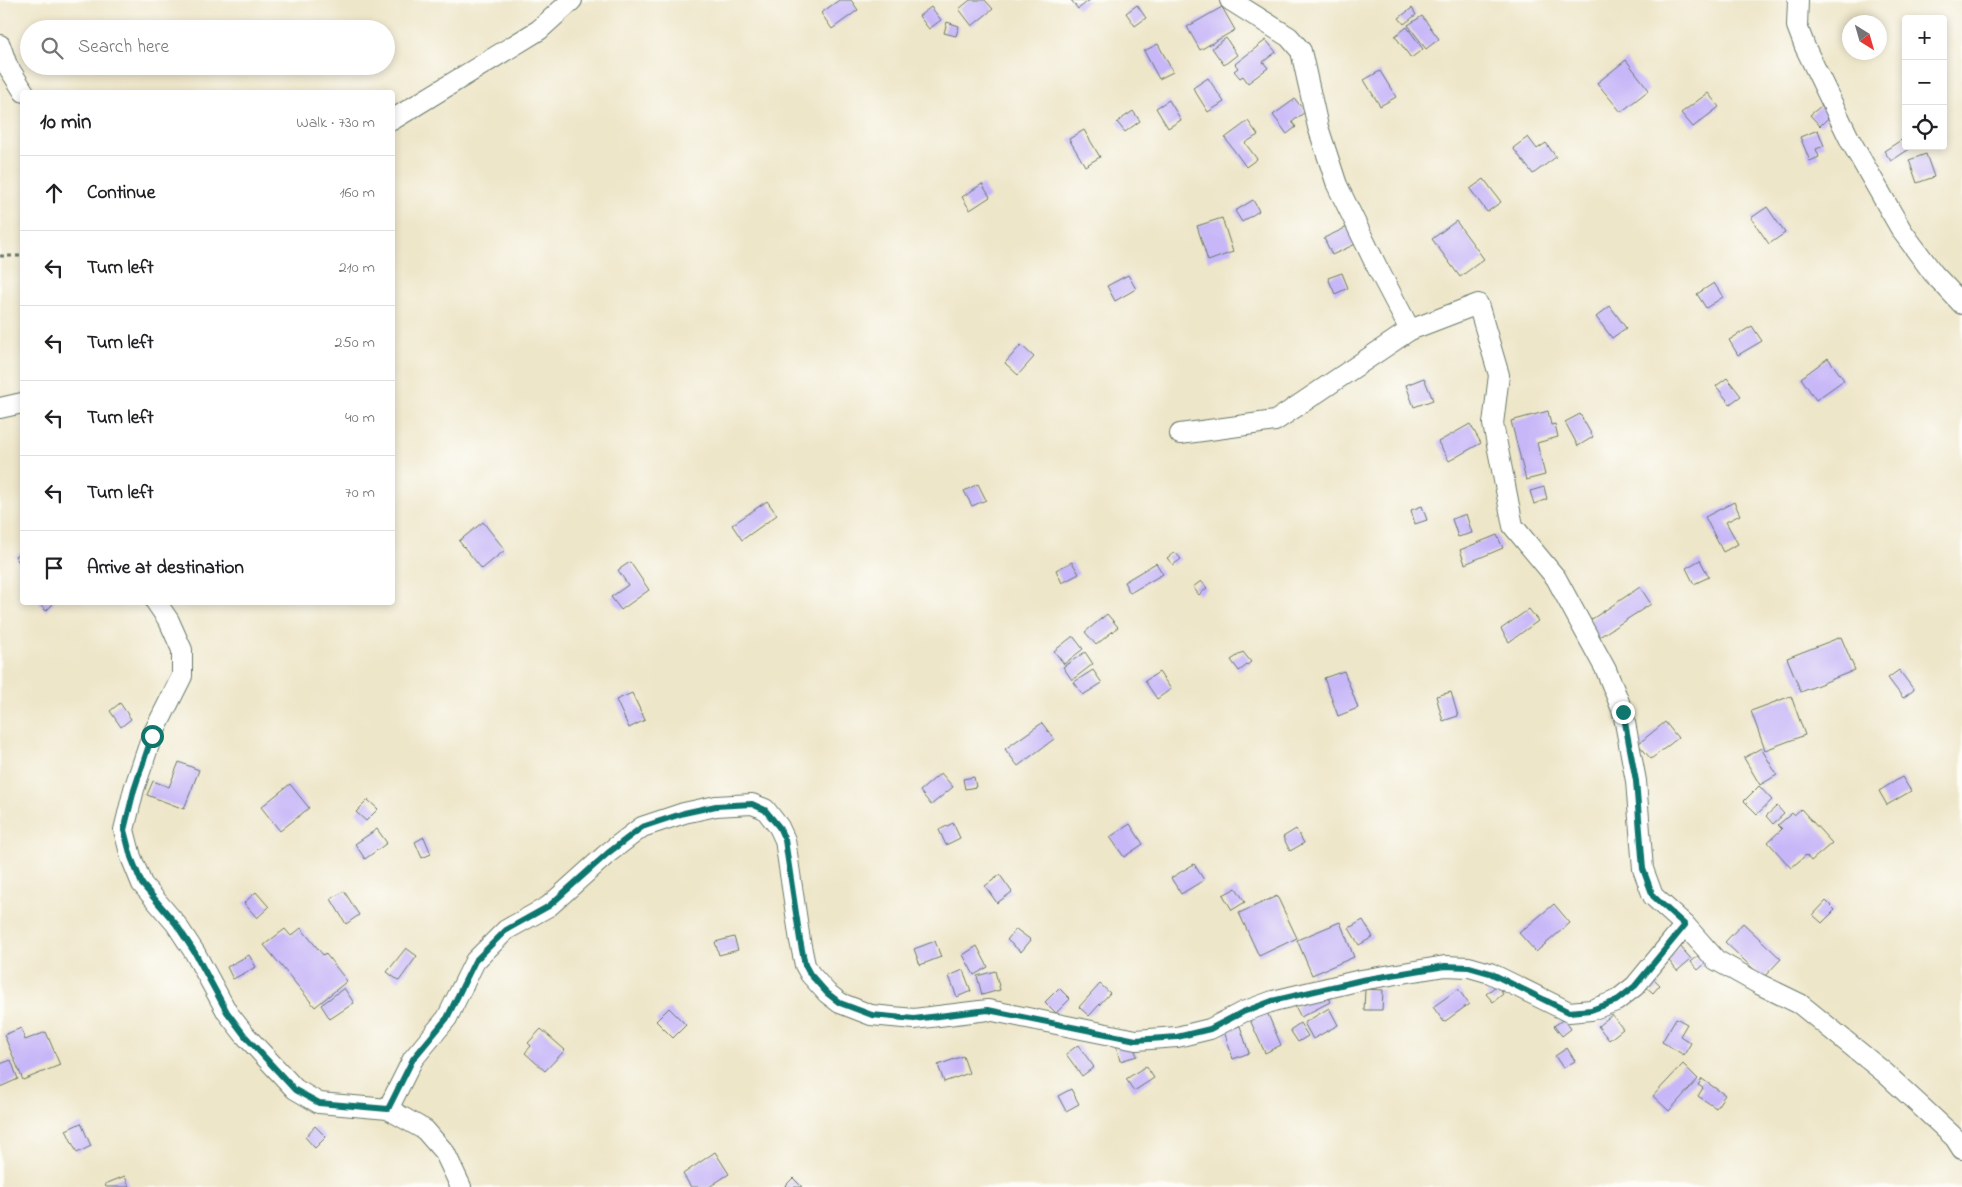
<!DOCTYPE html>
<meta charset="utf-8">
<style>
body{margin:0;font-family:"Indie Flower",sans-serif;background:#f6f6f6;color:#202124}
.controls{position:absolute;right:15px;top:15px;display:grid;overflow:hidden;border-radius:5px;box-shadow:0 2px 8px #0003}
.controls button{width:45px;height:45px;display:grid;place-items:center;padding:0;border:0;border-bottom:1px solid #e0e0e0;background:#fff;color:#202124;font:25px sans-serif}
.compass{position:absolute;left:1842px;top:15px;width:45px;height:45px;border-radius:50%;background:#fff;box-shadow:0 2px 8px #0003;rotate:143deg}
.stop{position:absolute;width:15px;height:15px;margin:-11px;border:4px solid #0f766e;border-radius:50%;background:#fff}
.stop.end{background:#0f766e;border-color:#fff;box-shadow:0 1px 5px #0008}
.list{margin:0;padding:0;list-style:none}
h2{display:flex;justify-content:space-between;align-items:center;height:65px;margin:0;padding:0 20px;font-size:21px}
h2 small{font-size:16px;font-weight:400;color:#757577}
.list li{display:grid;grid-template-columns:32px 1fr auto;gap:15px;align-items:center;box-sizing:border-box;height:75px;padding:0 20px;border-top:1px solid #e0e0e0}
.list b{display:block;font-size:19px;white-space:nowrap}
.list em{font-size:16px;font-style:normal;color:#757577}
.icon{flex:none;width:28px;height:28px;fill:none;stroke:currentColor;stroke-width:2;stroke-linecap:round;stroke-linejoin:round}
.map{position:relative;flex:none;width:1962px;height:1187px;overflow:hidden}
.search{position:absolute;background:#fff;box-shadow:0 2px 8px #0003;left:20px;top:20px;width:375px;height:55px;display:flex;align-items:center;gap:12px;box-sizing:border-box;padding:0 18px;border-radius:28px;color:#757577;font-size:19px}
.panel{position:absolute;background:#fff;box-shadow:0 2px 8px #0003;left:20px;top:90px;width:375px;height:515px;border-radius:5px}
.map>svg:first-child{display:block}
.building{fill:#c7b7f8}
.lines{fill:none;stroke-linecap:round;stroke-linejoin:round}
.street-casing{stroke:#677868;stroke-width:22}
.path{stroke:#677868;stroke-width:3;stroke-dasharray:4 4;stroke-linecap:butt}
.street{stroke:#fff;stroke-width:20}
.route{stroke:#0f766e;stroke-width:6}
</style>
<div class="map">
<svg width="1962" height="1187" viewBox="0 0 1962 1187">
<rect width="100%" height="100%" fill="#fdfcf7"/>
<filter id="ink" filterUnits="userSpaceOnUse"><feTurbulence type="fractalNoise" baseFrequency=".02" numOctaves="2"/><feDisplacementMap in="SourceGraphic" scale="10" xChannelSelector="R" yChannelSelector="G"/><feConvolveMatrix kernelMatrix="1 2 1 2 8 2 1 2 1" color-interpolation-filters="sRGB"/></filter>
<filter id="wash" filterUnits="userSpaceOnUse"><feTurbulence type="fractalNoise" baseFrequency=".0096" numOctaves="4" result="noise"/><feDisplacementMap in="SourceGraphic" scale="20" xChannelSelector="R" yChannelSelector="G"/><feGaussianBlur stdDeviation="1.12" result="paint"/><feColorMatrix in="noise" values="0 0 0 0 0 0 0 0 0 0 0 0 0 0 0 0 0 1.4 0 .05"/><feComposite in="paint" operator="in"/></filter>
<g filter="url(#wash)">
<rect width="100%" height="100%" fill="#eee6c9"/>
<g id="blocks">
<g class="building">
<polygon points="839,0 851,0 858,10 832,29 821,13"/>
<polygon points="970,0 985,0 993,9 972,26 959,9"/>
<polygon points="1071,0 1090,0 1078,9"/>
<polygon points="1137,5 1146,18 1135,26 1126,13"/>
<polygon points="931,7 941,20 929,29 919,16"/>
<polygon points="1222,7 1235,30 1200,50 1187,27"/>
<polygon points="1412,8 1416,15 1404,24 1399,18"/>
<polygon points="1422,16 1439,39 1426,49 1408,25"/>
<polygon points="947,22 959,26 956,36 944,33"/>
<polygon points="1407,27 1423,49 1411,58 1395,36"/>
<polygon points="1226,38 1237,55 1224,65 1212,48"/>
<polygon points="1266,40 1276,52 1263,62 1268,68 1248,83 1243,76 1240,78 1234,71 1238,68 1235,64"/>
<polygon points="1158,44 1173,72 1159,79 1144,51"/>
<polygon points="1626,60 1649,90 1621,112 1597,83"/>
<polygon points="1380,71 1396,97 1380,106 1364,80"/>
<polygon points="1208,78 1224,102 1208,112 1193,88"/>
<polygon points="1708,93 1719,107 1693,127 1681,113"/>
<polygon points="1295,99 1305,112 1292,122 1296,127 1287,134 1273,115"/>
<polygon points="1169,100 1181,120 1168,128 1156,108"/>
<polygon points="1821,106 1830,116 1820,126 1810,115"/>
<polygon points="1133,111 1140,121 1125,132 1117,122"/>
<polygon points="1248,121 1258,135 1245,143 1257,159 1246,167 1225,138"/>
<polygon points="1084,130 1100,157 1085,166 1069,139"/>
<polygon points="1818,130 1824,146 1816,149 1819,157 1810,161 1800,137"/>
<polygon points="1528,137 1537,149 1546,143 1556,157 1533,174 1513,148"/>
<polygon points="1906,137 1906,146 1914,146 1891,161 1884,151"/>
<polygon points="1926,154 1934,177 1917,183 1909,160"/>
<polygon points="1484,179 1501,202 1487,212 1470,189"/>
<polygon points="982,184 990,197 970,210 962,197"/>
<polygon points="1253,200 1259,211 1242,222 1235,211"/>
<polygon points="1767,207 1785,233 1769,244 1751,218"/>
<polygon points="1222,218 1233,252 1208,261 1197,226"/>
<polygon points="1456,221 1484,259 1460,277 1432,239"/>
<polygon points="1354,224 1362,241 1332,255 1324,238"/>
<polygon points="1342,273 1348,288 1335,294 1328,278"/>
<polygon points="1128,275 1136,289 1115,301 1107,286"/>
<polygon points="1714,283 1723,297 1706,308 1697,294"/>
<polygon points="1610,306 1626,328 1612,338 1596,317"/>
<polygon points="1752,326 1762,341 1738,355 1729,340"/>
<polygon points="1021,345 1034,357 1018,375 1005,363"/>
<polygon points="1828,358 1844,380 1816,400 1801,378"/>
<polygon points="1424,378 1433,400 1414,407 1406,385"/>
<polygon points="1727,378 1741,396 1730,404 1716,386"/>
<polygon points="1548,411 1551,425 1555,424 1558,437 1537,443 1545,475 1526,480 1511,421"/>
<polygon points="1580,414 1593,437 1578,446 1565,422"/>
<polygon points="1470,424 1481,443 1449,461 1438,442"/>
<polygon points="978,484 986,500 972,506 964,491"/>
<polygon points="1544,487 1547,499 1534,504 1530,491"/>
<polygon points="767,501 777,515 742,540 732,525"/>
<polygon points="1734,502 1740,515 1726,522 1738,544 1723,552 1705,517"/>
<polygon points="1422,506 1427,520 1415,524 1411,510"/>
<polygon points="1466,514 1472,533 1458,537 1452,519"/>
<polygon points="483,522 505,550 482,569 459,541"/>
<polygon points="1497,535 1503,548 1465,564 1460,550"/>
<polygon points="22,551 22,567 15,556"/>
<polygon points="1175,552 1181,559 1173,565 1167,558"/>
<polygon points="1700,560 1709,577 1694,584 1686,568"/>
<polygon points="630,562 649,590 621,610 611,597 628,585 618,570"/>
<polygon points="1072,562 1079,574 1062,583 1056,570"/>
<polygon points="1156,563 1163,574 1130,593 1124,582"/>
<polygon points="1201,581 1207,588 1199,595 1193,587"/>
<polygon points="1640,587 1651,604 1596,639 1586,623"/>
<polygon points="38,602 55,602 46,611"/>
<polygon points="1529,609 1538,621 1509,642 1501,629"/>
<polygon points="1107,614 1118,627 1096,645 1085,632"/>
<polygon points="1073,636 1083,649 1064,664 1054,651"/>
<polygon points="1841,637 1855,670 1801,692 1787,658"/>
<polygon points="1085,652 1093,664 1072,680 1063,667"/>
<polygon points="1243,652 1251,662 1239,671 1231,660"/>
<polygon points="1093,670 1102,683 1083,695 1074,682"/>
<polygon points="1899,670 1914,690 1903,698 1888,678"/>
<polygon points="1344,671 1358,708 1338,716 1324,678"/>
<polygon points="1159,672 1171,689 1157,699 1145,681"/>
<polygon points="1451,692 1458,716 1443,721 1436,696"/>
<polygon points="632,693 645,720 629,728 616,700"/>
<polygon points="1791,696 1805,735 1765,750 1751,711"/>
<polygon points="120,703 131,719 121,727 110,711"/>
<polygon points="1665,722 1678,738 1651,759 1638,744"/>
<polygon points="1042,723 1054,739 1018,766 1005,749"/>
<polygon points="1761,748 1777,775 1760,785 1744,758"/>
<polygon points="179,762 199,770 184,809 147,795 153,781 169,787"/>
<polygon points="941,773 953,787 931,805 920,791"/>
<polygon points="974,777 976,787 965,789 963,779"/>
<polygon points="1902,777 1911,791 1887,805 1879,791"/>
<polygon points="290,784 309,808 280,831 261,807"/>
<polygon points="1759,786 1772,800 1757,814 1744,801"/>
<polygon points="368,800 378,809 366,821 356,812"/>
<polygon points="1777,806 1784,814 1773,824 1766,816"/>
<polygon points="1801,809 1832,843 1811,861 1806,855 1791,868 1768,842 1782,829 1778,825 1792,813 1794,815"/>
<polygon points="953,823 960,838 946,845 939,830"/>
<polygon points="1130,824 1143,844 1124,857 1110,837"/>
<polygon points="377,829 387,843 365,859 355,844"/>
<polygon points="1296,829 1304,843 1290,851 1283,837"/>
<polygon points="424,837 431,854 422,858 415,842"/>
<polygon points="1194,864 1204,880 1181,894 1171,878"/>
<polygon points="1000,875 1012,892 997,903 985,886"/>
<polygon points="1236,888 1245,902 1232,910 1223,895"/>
<polygon points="344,891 359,915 346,924 331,899"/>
<polygon points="256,892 269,907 257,918 244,903"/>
<polygon points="1277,896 1297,938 1259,956 1239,913"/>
<polygon points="1826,901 1835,910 1822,923 1813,915"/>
<polygon points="1554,904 1570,923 1536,952 1519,933"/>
<polygon points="1363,920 1373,937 1359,945 1349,928"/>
<polygon points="1340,922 1354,957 1312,975 1297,940"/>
<polygon points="1743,923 1781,959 1763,978 1725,942"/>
<polygon points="301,928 323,955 325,953 347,981 315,1007 264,945 285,929 291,936"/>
<polygon points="1016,929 1031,940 1021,952 1007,940"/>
<polygon points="734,937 738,950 719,955 715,942"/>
<polygon points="935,941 941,957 920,965 914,949"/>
<polygon points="977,946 988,967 974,975 963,955"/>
<polygon points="1680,946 1691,959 1677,971 1667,958"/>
<polygon points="406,948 417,956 399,981 387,972"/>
<polygon points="1700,954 1707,962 1698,970 1691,962"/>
<polygon points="249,955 256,967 233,979 227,967"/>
<polygon points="963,970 971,991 957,997 949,976"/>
<polygon points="995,971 1000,990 982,995 977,976"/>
<polygon points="1652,977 1660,985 1653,993 1644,985"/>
<polygon points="1100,984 1110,993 1089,1016 1079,1007"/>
<polygon points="1497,985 1503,994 1493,1002 1486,994"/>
<polygon points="344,988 354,1003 330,1019 321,1005"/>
<polygon points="1059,988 1070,999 1056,1013 1045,1002"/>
<polygon points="1365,989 1383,990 1382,1010 1364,1010"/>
<polygon points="1458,989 1469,1004 1444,1022 1433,1007"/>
<polygon points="1325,991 1330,1002 1301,1017 1295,1006"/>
<polygon points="669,1008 686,1025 673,1038 656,1021"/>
<polygon points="1329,1008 1338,1025 1313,1039 1304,1023"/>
<polygon points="1267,1012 1281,1045 1265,1053 1250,1020"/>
<polygon points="1612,1015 1623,1029 1609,1040 1598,1026"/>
<polygon points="1676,1018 1687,1024 1680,1036 1691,1043 1684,1055 1662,1042"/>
<polygon points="1564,1019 1571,1029 1562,1036 1554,1026"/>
<polygon points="1300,1023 1308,1036 1298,1042 1290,1030"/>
<polygon points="1240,1026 1249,1053 1233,1059 1224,1031"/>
<polygon points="21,1028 25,1040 46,1032 60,1065 23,1080 4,1035"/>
<polygon points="541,1029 565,1050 545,1071 525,1053 531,1046 528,1043"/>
<polygon points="1131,1040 1137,1056 1120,1061 1116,1045"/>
<polygon points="1078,1045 1094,1067 1082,1076 1066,1054"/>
<polygon points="1567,1048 1575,1061 1563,1068 1555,1056"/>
<polygon points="963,1056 969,1073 944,1082 938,1065"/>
<polygon points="11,1060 18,1079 0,1087 0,1064"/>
<polygon points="1683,1064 1698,1079 1669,1111 1653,1096"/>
<polygon points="1146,1066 1154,1078 1134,1091 1126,1079"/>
<polygon points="1702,1079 1725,1095 1716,1108 1698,1096 1703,1088 1698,1085"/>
<polygon points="1071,1089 1079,1104 1066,1111 1058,1096"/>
<polygon points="81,1123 91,1146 77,1153 66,1130"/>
<polygon points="315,1126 326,1137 315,1148 305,1137"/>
<polygon points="715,1152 729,1174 709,1187 691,1187 683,1174"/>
<polygon points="125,1176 129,1187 106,1187 105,1184"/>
<polygon points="793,1178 802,1187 784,1187"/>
</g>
</g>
</g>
<g filter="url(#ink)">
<use href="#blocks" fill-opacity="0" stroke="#677868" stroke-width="1"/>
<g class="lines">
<defs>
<g id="street">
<polyline points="1230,0 1289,37 1301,51 1318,127 1337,185 1377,267 1410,330 1478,304 1499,375 1493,424 1513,526 1556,578 1606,670 1623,712 1636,781 1643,869 1653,896 1685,925 1716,960 1759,984 1800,1004 1885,1073 1955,1138 1962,1149"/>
<polyline points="1798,0 1797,26 1805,47 1850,140 1902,231 1933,273 1962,304"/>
<polyline points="0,45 7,65 24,92"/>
<polyline points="392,120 539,30 572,0"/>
<polyline points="0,408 22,403"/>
<polyline points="1180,434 1275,421 1410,330"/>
<polyline points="156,602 169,621 182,650 182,676 152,736 134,789 124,830 131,857 142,884 176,924 195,953 227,1012 245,1035 295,1089 319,1103 388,1109 402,1117 425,1130 445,1153 461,1187"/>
<polyline points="388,1109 413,1059 447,1018 475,961 506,930 549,906 608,853 642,827 684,813 716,806 752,804 765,809 779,827 785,840 800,941 805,965 810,974 827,993 840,1003 871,1015 914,1019 988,1010 1136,1040 1177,1037 1210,1029 1243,1012 1273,1001 1361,980 1445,966 1469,967 1490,973 1569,1012 1591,1010 1616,1001 1635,986 1685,925"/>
</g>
</defs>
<use href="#street" class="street-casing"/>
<polyline class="path" points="0,256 22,256"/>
<use href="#street" class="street"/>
</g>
</g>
<g class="lines" filter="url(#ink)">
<polyline class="route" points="152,736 134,790 124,830 131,857 142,884 176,924 195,953 227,1012 245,1036 295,1090 319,1103 388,1109 413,1059 447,1018 475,961 506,930 549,906 608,853 642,827 684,813 716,806 752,804 765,810 779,827 785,840 800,940 805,965 810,974 827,993 840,1003 872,1015 914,1019 988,1010 1136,1040 1177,1037 1210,1029 1243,1012 1272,1001 1362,980 1445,966 1469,967 1490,973 1569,1012 1591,1010 1616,1001 1635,986 1685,925 1653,896 1643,869 1636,781 1623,712"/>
</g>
</svg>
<div class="controls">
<button>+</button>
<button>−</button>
<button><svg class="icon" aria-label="locate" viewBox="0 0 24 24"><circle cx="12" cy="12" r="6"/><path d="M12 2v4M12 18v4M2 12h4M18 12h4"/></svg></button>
</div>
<svg class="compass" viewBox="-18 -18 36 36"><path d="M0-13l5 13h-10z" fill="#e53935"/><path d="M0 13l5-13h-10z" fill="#757577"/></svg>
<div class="stop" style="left:152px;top:736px"></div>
<div class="stop end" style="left:1623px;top:712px"></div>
<div class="search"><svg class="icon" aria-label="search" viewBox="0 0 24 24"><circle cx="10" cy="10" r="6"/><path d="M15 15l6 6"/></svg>Search here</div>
<section class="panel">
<h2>10 min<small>Walk · 730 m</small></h2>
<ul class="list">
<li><svg class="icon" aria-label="ahead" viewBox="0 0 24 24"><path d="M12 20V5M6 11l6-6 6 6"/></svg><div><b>Continue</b></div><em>160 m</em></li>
<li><svg class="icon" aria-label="left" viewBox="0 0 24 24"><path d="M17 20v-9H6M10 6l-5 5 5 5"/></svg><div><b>Turn left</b></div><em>210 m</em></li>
<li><svg class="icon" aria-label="left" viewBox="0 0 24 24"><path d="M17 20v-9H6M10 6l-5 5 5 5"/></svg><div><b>Turn left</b></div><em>250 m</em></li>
<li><svg class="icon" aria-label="left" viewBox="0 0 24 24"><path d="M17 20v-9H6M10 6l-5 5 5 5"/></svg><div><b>Turn left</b></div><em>40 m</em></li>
<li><svg class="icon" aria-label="left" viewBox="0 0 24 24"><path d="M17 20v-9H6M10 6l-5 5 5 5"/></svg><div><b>Turn left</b></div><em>70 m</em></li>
<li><svg class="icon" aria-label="arrive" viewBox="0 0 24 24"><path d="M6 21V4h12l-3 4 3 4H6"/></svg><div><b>Arrive at destination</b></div></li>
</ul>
</section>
</div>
